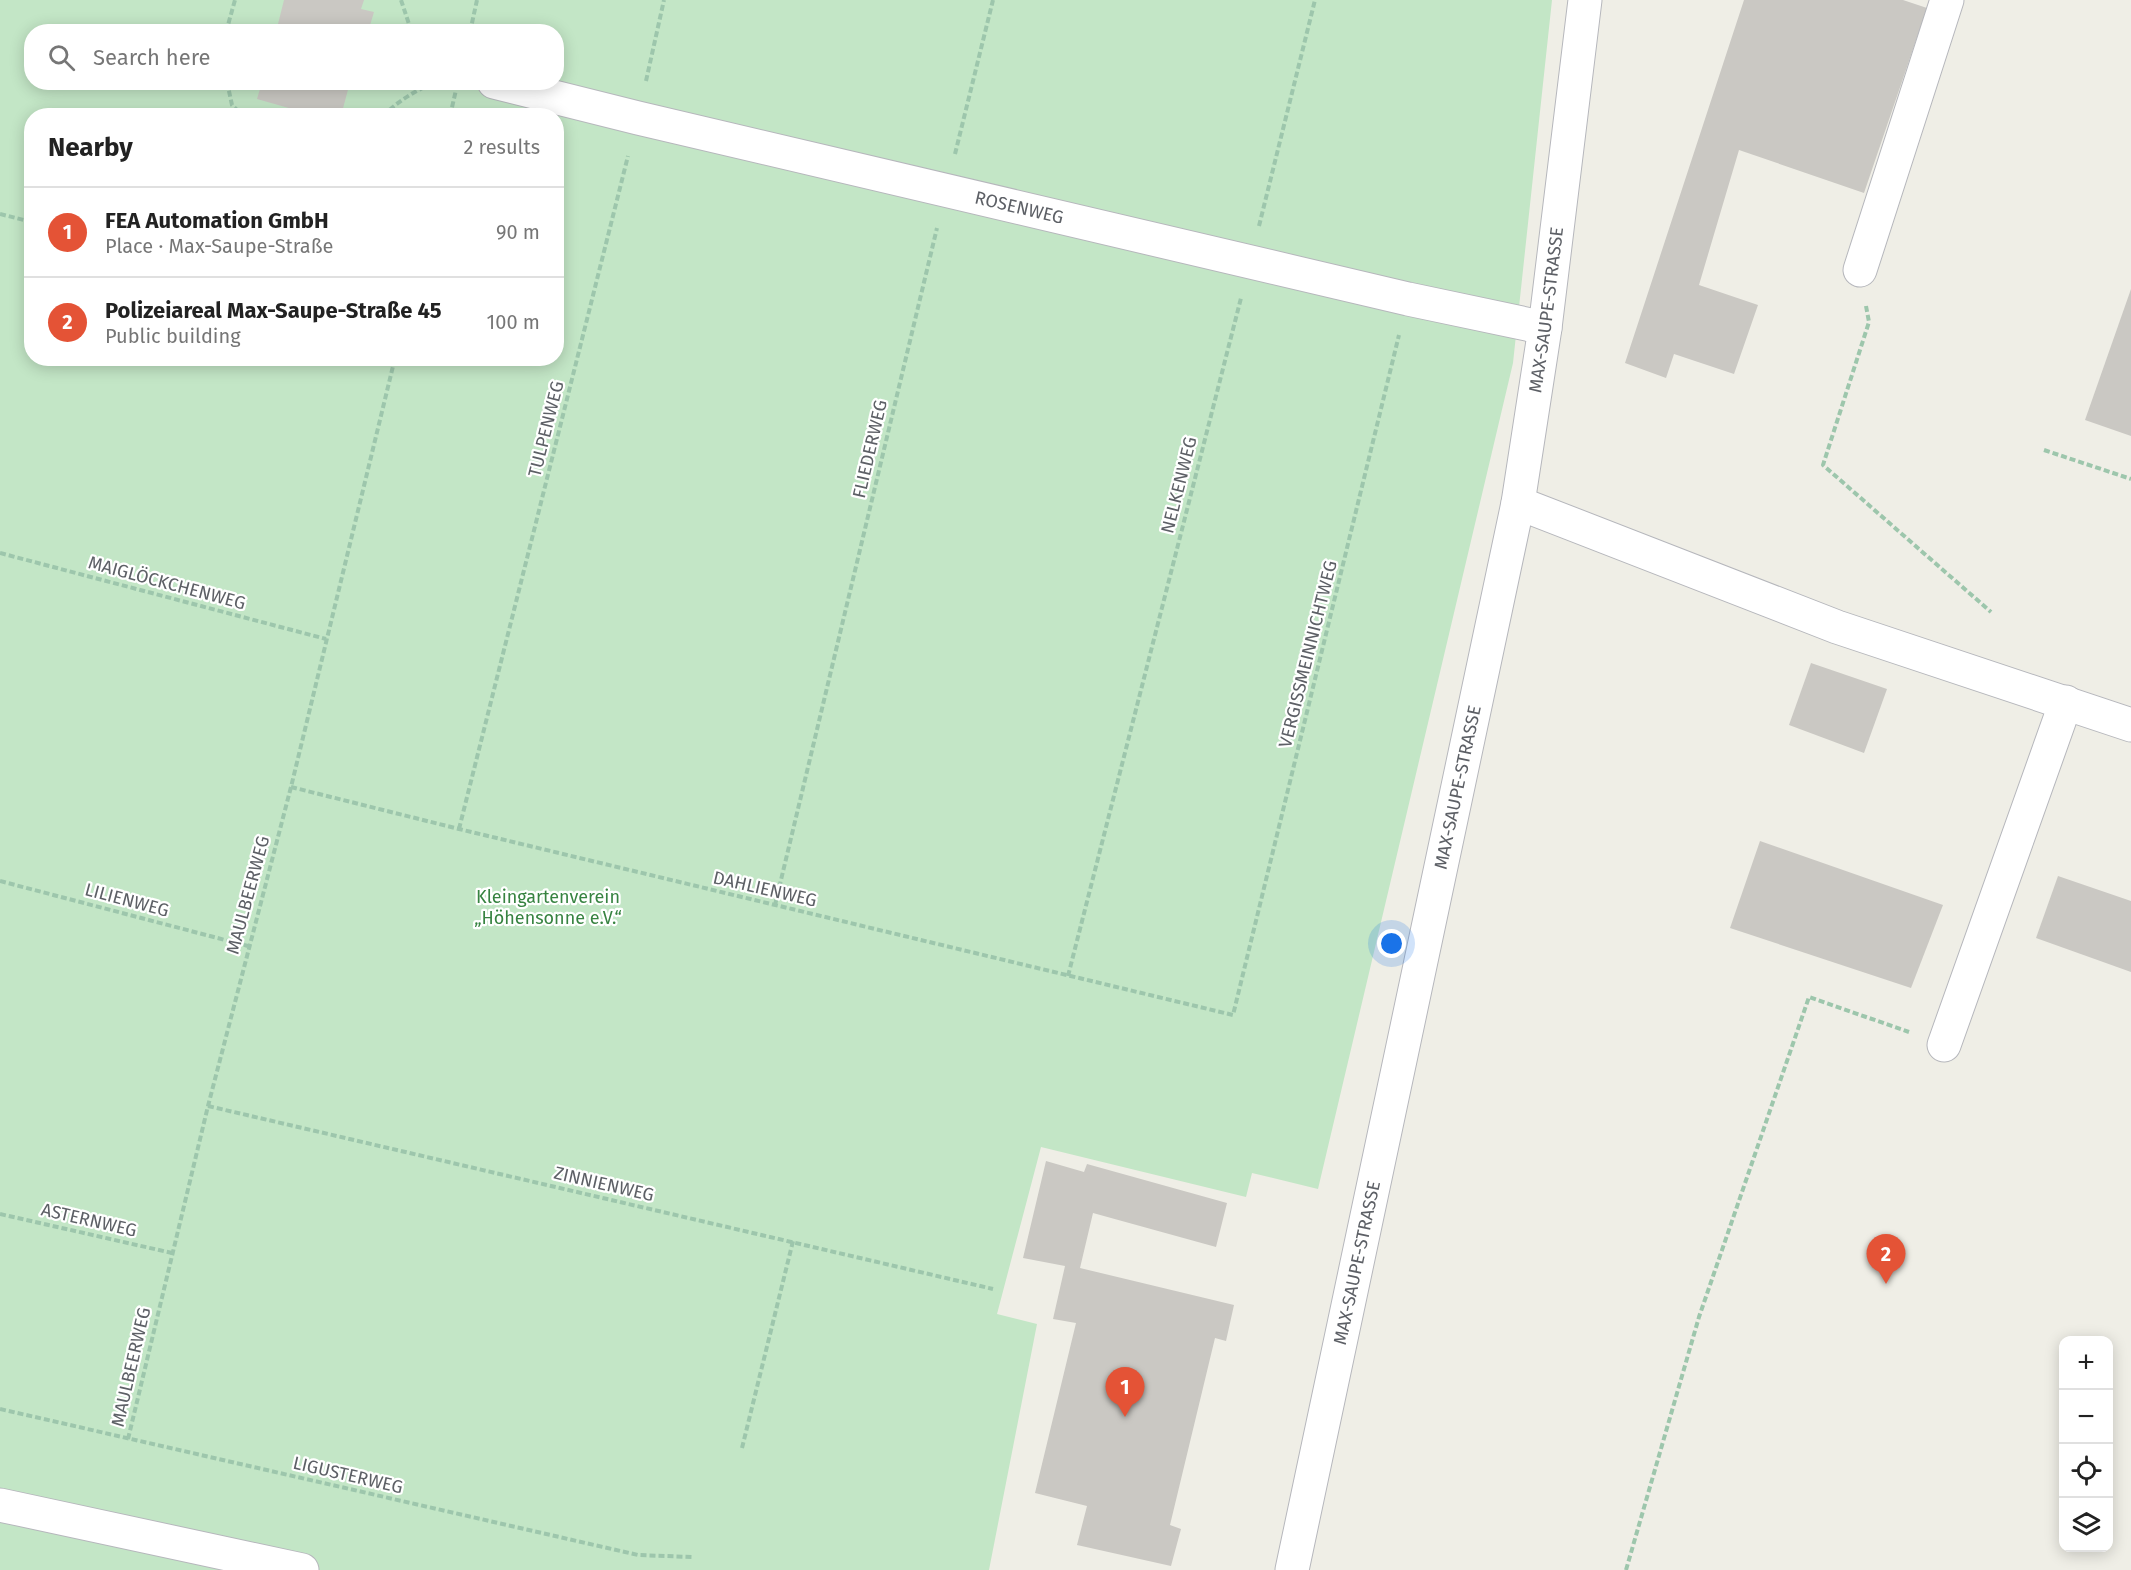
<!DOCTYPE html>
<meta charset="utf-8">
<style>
body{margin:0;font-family:"Fira Sans",sans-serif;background:#f6f6f6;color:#222}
.controls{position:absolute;right:18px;bottom:18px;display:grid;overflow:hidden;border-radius:12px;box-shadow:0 3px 15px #0003}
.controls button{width:54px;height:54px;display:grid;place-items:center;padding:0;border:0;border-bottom:2px solid #e0e0e0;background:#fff;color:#222;font:30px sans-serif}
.you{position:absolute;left:1392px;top:944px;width:21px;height:21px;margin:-15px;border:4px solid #fff;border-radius:50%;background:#1a73e8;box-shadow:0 0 0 9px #1a73e833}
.badge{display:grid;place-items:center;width:39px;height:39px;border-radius:50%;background:#e45336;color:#fff;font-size:20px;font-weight:700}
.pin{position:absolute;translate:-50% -50px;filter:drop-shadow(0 2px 3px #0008)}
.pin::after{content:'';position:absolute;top:32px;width:21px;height:18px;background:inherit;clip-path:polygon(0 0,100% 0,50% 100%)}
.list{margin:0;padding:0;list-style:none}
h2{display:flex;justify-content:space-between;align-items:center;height:78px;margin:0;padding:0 24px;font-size:26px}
h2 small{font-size:20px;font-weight:400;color:#767676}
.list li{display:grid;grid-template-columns:39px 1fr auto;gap:18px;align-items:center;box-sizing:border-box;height:90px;padding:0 24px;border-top:2px solid #e0e0e0}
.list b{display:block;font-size:22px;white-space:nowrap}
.list p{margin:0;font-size:20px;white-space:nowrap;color:#767676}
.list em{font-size:20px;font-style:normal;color:#767676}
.icon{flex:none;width:33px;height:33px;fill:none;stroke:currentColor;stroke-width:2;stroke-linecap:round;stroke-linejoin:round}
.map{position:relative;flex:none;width:2131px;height:1570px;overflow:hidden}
.search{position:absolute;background:#fff;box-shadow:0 3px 15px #0003;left:24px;top:24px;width:540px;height:66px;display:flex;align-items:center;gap:15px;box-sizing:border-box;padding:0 21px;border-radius:24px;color:#767676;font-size:22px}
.panel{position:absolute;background:#fff;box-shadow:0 3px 15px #0003;left:24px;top:108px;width:540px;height:258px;border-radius:24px}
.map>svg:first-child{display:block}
.green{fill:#c3e6c6;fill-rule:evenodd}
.building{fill:#cac8c3}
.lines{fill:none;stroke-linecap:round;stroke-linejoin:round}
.minor-casing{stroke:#b6b7bc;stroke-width:35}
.path{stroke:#9dc6ac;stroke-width:4;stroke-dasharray:6 3;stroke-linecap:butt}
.minor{stroke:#fff;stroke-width:33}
.labels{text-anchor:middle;stroke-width:4.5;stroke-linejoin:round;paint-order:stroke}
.street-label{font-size:18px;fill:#5d6066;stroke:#fff}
.park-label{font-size:18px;fill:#378341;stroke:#fff}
</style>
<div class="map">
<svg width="2131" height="1570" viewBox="0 0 2131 1570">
<rect width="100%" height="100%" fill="#efeee6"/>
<path class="green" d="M0,0H1552L1513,363L1318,1189L1252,1173L1246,1197L1041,1147L997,1314L1037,1324L989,1570H0ZM32,32H556V82H32ZM32,116H556V358H32Z"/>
<g class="building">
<polygon points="284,0 364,0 361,9 374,12 368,32 276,32"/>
<polygon points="1744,0 1903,0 1927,8 1864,193 1739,150 1699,285 1758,305 1734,374 1674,354 1666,378 1625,363"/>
<polygon points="262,82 350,82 341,116 317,116 257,99"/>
<polygon points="2131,289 2131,436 2085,420"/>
<polygon points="1811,663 1887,689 1864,753 1789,725"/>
<polygon points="1760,841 1943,905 1911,988 1730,928"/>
<polygon points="2058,876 2131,901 2131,972 2036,938"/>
<polygon points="1046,1161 1084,1172 1087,1164 1227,1203 1216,1247 1093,1213 1080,1268 1234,1305 1226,1341 1215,1338 1170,1525 1181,1529 1171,1566 1077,1545 1087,1506 1035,1493 1076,1323 1053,1319 1065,1266 1023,1258"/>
</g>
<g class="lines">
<defs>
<g id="minor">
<path id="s1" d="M494,82L638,118L1408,299L1545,328"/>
<polyline points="1860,270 1947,0"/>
<polyline points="1518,503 1837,627 2131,725"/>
<polyline points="1944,1045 2066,702"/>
<polyline points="0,1505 302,1570"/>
<path id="s2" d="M1292,1570L1518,503L1545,328L1585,0"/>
</g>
</defs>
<use href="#minor" class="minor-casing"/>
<g class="path">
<polyline points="401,0 410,27 414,32"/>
<polyline points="226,32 235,0"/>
<polyline points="470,32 477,0"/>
<polyline points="646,81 664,0"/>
<polyline points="227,82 232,105 243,116"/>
<path d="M383,116C398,101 416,90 436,82"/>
<polyline points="450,116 456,90"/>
<polyline points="955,154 993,0"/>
<polyline points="0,214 32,222"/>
<polyline points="1259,226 1315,0"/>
<polyline points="1866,306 1869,322 1823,465 1991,612"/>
<polyline points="2044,450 2131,479"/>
<polyline points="0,553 326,639"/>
<polyline points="291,787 459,829 1233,1015 1399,335"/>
<polyline points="459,829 628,156"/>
<polyline points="0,881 248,946"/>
<polyline points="775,905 937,228"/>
<polyline points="1068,976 1241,298"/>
<polyline points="208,1106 993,1289"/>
<polyline points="0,1214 172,1253"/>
<polyline points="0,1409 638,1555 692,1557"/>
<polyline points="128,1439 208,1106 291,787 395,358"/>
<polyline points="742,1448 793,1241"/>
<polyline points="1626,1570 1699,1317 1809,997 1909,1032"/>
</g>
<use href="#minor" class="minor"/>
</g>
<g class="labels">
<g class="street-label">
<text dy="6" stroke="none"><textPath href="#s1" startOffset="540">ROSENWEG</textPath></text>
<text dy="6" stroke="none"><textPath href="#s2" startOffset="1286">MAX-SAUPE-STRASSE</textPath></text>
<text transform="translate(546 429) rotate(-76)" y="6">TULPENWEG</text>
<text transform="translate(870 449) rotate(-77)" y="6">FLIEDERWEG</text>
<text transform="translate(1179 485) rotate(-76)" y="6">NELKENWEG</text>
<text transform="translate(167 583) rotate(15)" y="6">MAIGLÖCKCHENWEG</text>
<text transform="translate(1308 654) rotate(-76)" y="6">VERGISSMEINNICHTWEG</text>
<text dy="6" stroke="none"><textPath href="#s2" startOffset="800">MAX-SAUPE-STRASSE</textPath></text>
<text transform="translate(765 889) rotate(13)" y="6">DAHLIENWEG</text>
<text transform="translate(248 895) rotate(-75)" y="6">MAULBEERWEG</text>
<text transform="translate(127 900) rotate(15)" y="6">LILIENWEG</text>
<text transform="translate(604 1184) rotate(13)" y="6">ZINNIENWEG</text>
<text transform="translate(89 1220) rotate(13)" y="6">ASTERNWEG</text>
<text dy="6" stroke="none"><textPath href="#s2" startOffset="314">MAX-SAUPE-STRASSE</textPath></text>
<text transform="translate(131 1367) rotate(-77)" y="6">MAULBEERWEG</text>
<text transform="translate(348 1475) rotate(13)" y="6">LIGUSTERWEG</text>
</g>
<g class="park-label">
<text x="548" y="903">Kleingartenverein<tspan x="548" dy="21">„Höhensonne e.V.“</tspan></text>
</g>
</g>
</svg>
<div class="controls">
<button>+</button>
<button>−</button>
<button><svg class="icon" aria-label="locate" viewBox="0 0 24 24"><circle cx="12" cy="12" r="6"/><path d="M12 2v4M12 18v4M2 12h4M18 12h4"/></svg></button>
<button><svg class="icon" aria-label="layers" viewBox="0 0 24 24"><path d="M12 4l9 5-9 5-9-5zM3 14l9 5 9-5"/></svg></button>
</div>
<div class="you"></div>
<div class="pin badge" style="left:1125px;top:1417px">1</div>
<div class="pin badge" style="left:1886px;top:1284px">2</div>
<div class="search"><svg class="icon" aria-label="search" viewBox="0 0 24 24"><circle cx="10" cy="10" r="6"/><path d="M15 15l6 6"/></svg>Search here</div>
<section class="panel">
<h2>Nearby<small>2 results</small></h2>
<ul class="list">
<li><span class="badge">1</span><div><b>FEA Automation GmbH</b><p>Place · Max-Saupe-Straße</p></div><em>90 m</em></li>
<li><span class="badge">2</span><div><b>Polizeiareal Max-Saupe-Straße 45</b><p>Public building</p></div><em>100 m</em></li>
</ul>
</section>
</div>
